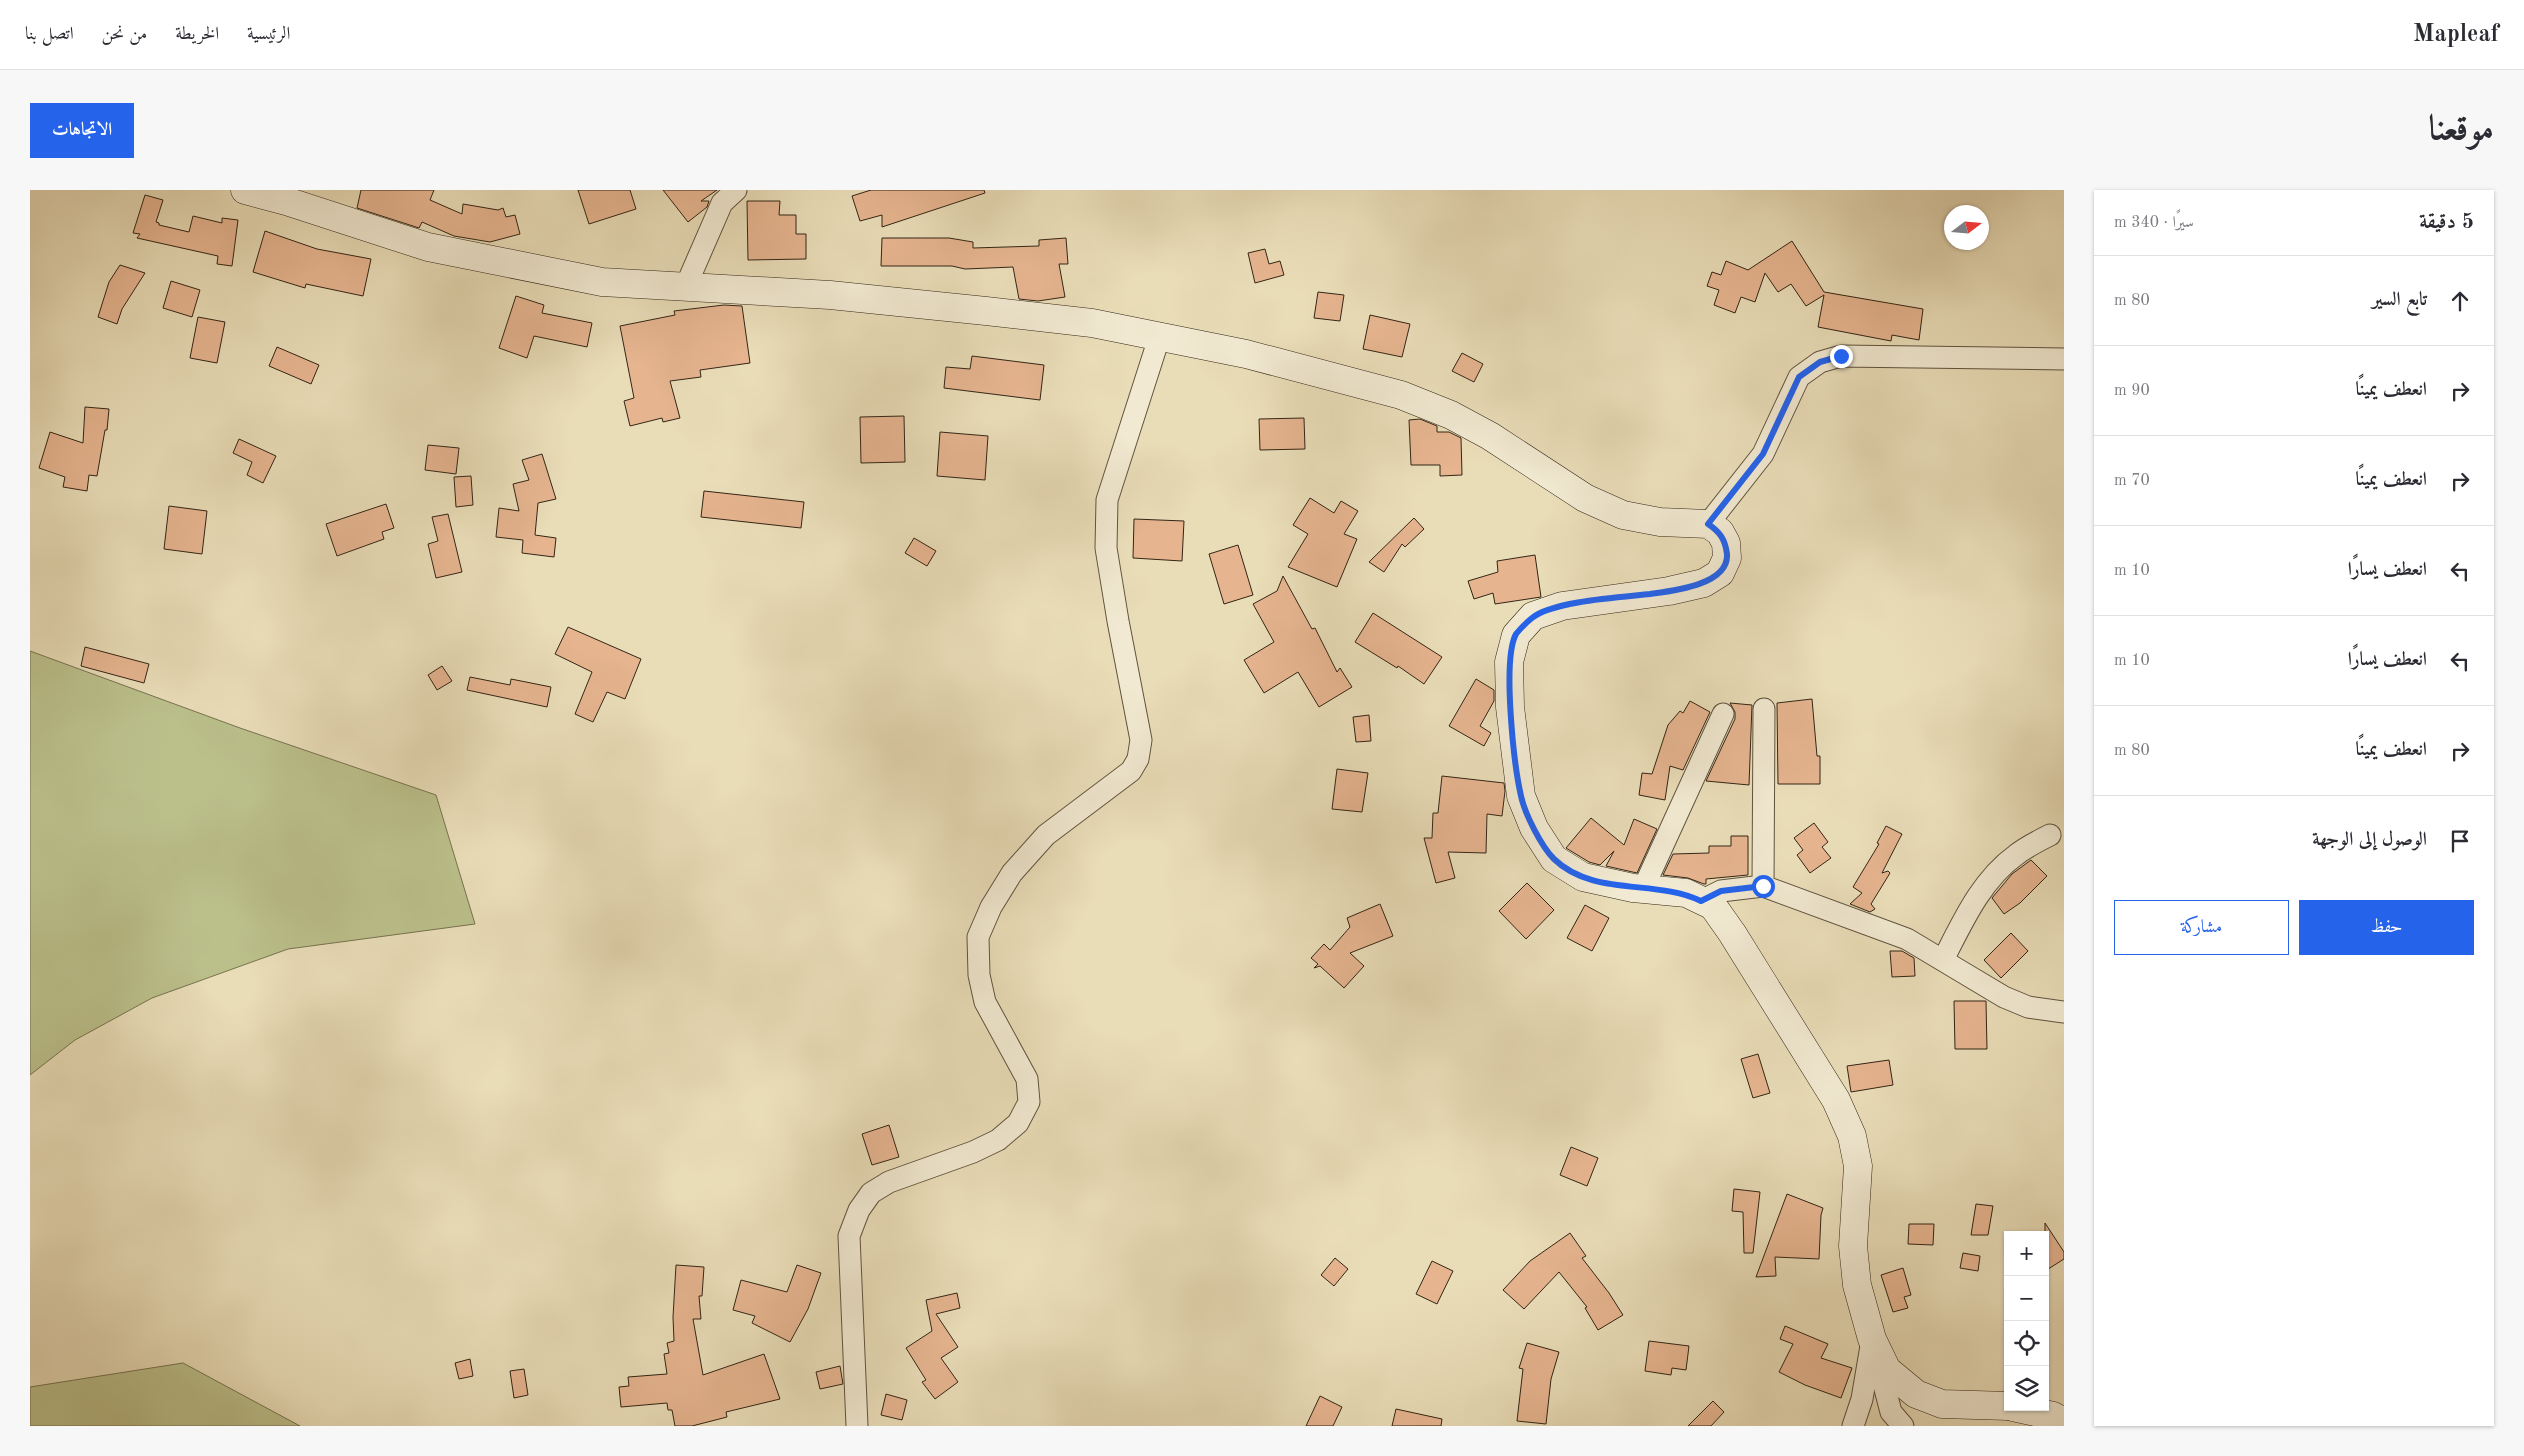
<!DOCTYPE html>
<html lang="ar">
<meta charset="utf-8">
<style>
body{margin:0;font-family:"Old Standard TT",Amiri,serif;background:#f7f7f7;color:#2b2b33;direction:rtl}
.controls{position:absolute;right:15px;bottom:15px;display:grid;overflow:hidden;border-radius:0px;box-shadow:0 1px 4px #0004}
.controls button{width:45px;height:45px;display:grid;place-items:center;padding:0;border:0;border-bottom:1px solid #e1e1e2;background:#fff;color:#2b2b33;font:25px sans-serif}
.compass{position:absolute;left:1914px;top:15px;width:45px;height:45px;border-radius:50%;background:#fff;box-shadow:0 1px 4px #0004;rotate:74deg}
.stop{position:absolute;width:15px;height:15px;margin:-11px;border:4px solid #2563eb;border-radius:50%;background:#fff}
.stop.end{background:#2563eb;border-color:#fff;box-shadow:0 1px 5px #0008}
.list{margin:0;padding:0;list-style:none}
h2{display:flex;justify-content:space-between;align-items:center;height:65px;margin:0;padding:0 20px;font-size:21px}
h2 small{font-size:16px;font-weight:400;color:#7c7c81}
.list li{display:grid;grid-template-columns:32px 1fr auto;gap:15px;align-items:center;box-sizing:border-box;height:90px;padding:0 20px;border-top:1px solid #e1e1e2}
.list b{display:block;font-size:19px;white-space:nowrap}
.list em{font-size:16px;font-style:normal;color:#7c7c81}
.actions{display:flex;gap:10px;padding:15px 20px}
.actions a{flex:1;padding:11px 0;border:1px solid #2563eb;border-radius:0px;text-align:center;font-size:18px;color:#2563eb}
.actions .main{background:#2563eb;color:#fff}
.icon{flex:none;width:28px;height:28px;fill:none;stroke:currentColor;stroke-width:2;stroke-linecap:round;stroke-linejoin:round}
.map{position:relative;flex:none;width:2034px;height:1236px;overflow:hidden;direction:ltr;border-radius:0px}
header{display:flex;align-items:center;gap:30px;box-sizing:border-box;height:70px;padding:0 25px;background:#fff;border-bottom:1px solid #e1e1e2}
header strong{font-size:24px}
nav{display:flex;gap:28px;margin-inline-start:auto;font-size:18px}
.intro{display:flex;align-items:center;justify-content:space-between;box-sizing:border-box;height:120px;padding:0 30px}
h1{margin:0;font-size:35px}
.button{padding:12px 22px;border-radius:0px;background:#2563eb;color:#fff;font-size:18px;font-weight:700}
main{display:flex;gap:30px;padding:0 30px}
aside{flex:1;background:#fff;border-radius:0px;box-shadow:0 1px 4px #0004}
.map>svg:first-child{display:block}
.green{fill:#bbc08b;stroke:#777250}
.building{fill:#e6b590;stroke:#332515}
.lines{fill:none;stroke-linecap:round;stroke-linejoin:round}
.street-casing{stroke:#60533e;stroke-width:23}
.secondary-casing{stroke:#332515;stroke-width:29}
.street{stroke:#f1e9d1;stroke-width:21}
.secondary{stroke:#f1e9d1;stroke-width:28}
.route{stroke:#2563eb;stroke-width:6}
</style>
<header>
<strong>Mapleaf</strong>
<nav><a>الرئيسية</a><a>الخريطة</a><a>من نحن</a><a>اتصل بنا</a></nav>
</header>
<div class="intro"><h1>موقعنا</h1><a class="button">الاتجاهات</a></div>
<main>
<aside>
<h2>5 دقيقة<small>سيرًا · 340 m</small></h2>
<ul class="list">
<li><svg class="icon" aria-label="ahead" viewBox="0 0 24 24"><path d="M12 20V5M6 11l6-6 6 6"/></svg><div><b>تابع السير</b></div><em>80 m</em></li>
<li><svg class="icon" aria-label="right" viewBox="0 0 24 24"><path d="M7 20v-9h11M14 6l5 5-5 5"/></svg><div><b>انعطف يمينًا</b></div><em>90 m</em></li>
<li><svg class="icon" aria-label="right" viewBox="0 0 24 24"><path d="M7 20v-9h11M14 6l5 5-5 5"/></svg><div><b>انعطف يمينًا</b></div><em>70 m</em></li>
<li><svg class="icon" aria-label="left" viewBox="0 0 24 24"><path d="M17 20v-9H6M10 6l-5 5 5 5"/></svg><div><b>انعطف يسارًا</b></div><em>10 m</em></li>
<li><svg class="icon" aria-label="left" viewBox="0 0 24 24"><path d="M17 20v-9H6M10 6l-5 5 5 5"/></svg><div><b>انعطف يسارًا</b></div><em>10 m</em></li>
<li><svg class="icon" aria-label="right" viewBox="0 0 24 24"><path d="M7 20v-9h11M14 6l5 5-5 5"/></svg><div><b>انعطف يمينًا</b></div><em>80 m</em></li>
<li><svg class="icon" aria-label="arrive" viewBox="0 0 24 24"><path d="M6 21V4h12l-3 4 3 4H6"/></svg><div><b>الوصول إلى الوجهة</b></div></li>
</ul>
<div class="actions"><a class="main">حفظ</a><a>مشاركة</a></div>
</aside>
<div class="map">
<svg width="2034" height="1236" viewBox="0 0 2034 1236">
<rect width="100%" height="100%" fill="#e9ddb8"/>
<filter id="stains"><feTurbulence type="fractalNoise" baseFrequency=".004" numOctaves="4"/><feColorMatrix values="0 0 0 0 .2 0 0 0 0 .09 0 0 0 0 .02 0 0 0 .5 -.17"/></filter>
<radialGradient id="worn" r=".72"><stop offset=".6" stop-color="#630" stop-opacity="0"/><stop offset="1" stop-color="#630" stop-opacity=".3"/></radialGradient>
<g class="green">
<polygon points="0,461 210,538 406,605 445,734 258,759 122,808 45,850 0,885"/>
<polygon points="153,1173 270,1236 0,1236 0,1197"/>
</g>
<g class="building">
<polygon points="331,0 404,0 400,10 432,24 433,14 468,20 473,18 476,27 485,25 490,44 460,52 424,46 392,32 389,38 327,18"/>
<polygon points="548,0 600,0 606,19 559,34"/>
<polygon points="633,0 687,0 671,11 679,11 677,17 658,32"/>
<polygon points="841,0 954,0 955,3 852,37 852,25 830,31 822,6"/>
<polygon points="115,5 133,10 126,32 129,33 129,35 159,42 163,26 192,33 192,28 208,30 202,76 187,74 188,66 107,48 110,44 103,43"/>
<polygon points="717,11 750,11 749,25 766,25 766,44 776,44 776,69 718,70"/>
<polygon points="235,41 287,59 341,69 333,106 276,94 275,98 223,82"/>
<polygon points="852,48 919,48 943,52 943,58 1009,56 1009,50 1036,48 1038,74 1029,74 1035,107 1008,111 989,109 983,77 935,79 922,76 851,76"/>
<polygon points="1762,51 1794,102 1893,119 1889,150 1862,145 1861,151 1788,137 1794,105 1776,116 1761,94 1748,102 1735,83 1725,112 1711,107 1705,123 1684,115 1689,100 1677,96 1682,82 1691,85 1696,71 1718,80"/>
<polygon points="1235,59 1239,74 1250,71 1254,85 1225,93 1218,63"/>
<polygon points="90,75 115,83 92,119 87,134 68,127 79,92"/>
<polygon points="141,91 170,100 162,127 133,118"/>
<polygon points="1288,102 1314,105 1310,131 1284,128"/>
<polygon points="486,106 514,115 512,123 562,133 557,157 504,146 497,168 469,158"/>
<polygon points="694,115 712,116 720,173 670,180 671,187 640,191 650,228 633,232 632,228 600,236 594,211 604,208 590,136 645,125 644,121"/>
<polygon points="1340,125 1380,134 1372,167 1333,159"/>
<polygon points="168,127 195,132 187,173 160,168"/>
<polygon points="247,157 289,175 281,194 239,176"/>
<polygon points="1432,163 1453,174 1444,192 1422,181"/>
<polygon points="942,166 1014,175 1010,210 914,198 916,177 940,179"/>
<polygon points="55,217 79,219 77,240 75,240 67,286 59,285 57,301 33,297 35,287 9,278 20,242 53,253"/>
<polygon points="874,226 875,272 831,273 830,227"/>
<polygon points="1274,228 1275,259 1230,260 1229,229"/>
<polygon points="1390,229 1407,236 1407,242 1419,242 1431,248 1432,285 1410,286 1410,275 1381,275 1379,230"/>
<polygon points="910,242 958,246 955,290 907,286"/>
<polygon points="209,249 246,266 233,293 217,285 222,272 203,263"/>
<polygon points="398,255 429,258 426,284 395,280"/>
<polygon points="512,264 526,309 508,313 505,345 526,348 524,367 492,363 493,350 466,347 469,318 489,321 483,294 499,290 492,270"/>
<polygon points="441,286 443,315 426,317 424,287"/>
<polygon points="674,301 774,312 771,338 671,327"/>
<polygon points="1280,308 1304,323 1311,311 1328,321 1314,344 1327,349 1307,397 1258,377 1278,344 1263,335"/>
<polygon points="356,314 364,338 352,342 354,349 307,366 296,334"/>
<polygon points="139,316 177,321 172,364 134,359"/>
<polygon points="418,324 432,382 406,388 398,354 408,351 402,327"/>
<polygon points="1384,328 1394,339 1375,357 1372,354 1354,382 1339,372"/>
<polygon points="1104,329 1154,331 1152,371 1103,368"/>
<polygon points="884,348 906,361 897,376 875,363"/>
<polygon points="1208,355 1223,405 1194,414 1179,364"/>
<polygon points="1505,365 1511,407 1465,414 1463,403 1444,409 1438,391 1468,382 1467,371"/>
<polygon points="1253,386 1282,439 1285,438 1307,482 1310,478 1322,497 1289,517 1268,482 1234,503 1214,470 1244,452 1223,414 1247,401"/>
<polygon points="1343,423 1412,467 1394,494 1368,476 1367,478 1325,452"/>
<polygon points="538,437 611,469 595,509 577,502 563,532 545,524 562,482 525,464"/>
<polygon points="55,457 119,474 114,493 51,476"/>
<polygon points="412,476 422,491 407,500 398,485"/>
<polygon points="440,487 480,495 481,489 521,497 517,517 437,500"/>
<polygon points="1446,489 1464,500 1464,511 1450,536 1461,543 1454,556 1419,536"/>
<polygon points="1782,509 1787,566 1790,566 1790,594 1748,594 1747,513"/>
<polygon points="1660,511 1680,522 1653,580 1640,576 1635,610 1609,605 1612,583 1622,584 1638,535 1650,521 1653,523"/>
<polygon points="1700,513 1722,515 1719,595 1676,591 1705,529 1705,522"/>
<polygon points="1339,525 1341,551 1326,552 1323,527"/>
<polygon points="1307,579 1338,583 1332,622 1302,619"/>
<polygon points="1412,586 1474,593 1475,601 1472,626 1457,624 1456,663 1418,662 1425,688 1406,693 1394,648 1402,648 1403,623 1408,623"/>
<polygon points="1561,628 1594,655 1604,629 1627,639 1607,683 1576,676 1584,661 1570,675 1559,672 1536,658"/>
<polygon points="1784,633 1798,652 1792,657 1801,668 1780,683 1767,665 1773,660 1764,648"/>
<polygon points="1856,636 1872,644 1852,683 1858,681 1860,683 1841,714 1845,719 1840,722 1820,714 1832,703 1823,697 1849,654 1847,653"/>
<polygon points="1701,646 1718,646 1718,685 1676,689 1676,694 1674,694 1658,688 1633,685 1643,664 1679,663 1679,656 1701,656"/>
<polygon points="2001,670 2017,686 1990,713 1974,724 1962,708 1982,684"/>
<polygon points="1497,693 1524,720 1496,749 1469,721"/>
<polygon points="1350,714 1363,746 1320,763 1334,776 1314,798 1290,776 1284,778 1288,774 1281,768 1294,754 1300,760 1320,737 1317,728"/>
<polygon points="1555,715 1579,728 1562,761 1537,748"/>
<polygon points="1981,743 1998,761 1971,788 1954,770"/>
<polygon points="1860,761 1872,761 1884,768 1885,786 1862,787"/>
<polygon points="1924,811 1956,811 1957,859 1925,859"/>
<polygon points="1728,864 1740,903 1723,908 1711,869"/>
<polygon points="1859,870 1863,895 1821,902 1817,876"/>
<polygon points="859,935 869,967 842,975 832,944"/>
<polygon points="1541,957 1568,968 1557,996 1530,985"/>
<polygon points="1704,999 1730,1002 1723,1063 1714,1063 1713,1022 1702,1021"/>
<polygon points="1757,1004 1793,1018 1791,1025 1789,1069 1745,1067 1746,1086 1726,1087"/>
<polygon points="1946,1014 1963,1016 1958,1045 1941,1045"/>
<polygon points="2015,1033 2034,1062 2034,1069 2015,1081"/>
<polygon points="1879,1034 1904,1034 1903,1055 1878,1054"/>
<polygon points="1540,1043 1556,1066 1552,1068 1579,1103 1593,1125 1568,1140 1555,1118 1557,1117 1529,1082 1494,1119 1473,1100 1500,1071"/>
<polygon points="1933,1063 1950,1066 1948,1081 1930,1078"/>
<polygon points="1305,1068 1318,1079 1304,1096 1291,1085"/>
<polygon points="1402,1071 1423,1081 1407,1114 1386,1104"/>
<polygon points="646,1075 674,1077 672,1106 669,1106 671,1129 663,1129 673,1185 734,1164 750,1209 696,1222 697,1227 662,1236 645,1236 642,1220 638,1220 637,1213 591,1217 589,1197 599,1196 598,1187 637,1184 634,1164 639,1163 637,1153 644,1151 643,1127"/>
<polygon points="767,1075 791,1083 778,1119 760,1152 722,1133 725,1126 703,1120 711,1090 757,1102"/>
<polygon points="1873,1078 1881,1105 1874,1107 1878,1118 1863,1122 1851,1085"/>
<polygon points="927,1103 930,1118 906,1124 928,1157 911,1168 928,1192 905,1209 892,1192 896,1190 876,1158 902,1141 896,1110"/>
<polygon points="1755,1136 1798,1154 1791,1168 1822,1178 1811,1208 1775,1195 1749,1182 1763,1154 1750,1149"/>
<polygon points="1619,1151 1659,1156 1656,1180 1642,1178 1641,1185 1615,1181"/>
<polygon points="1497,1153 1529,1162 1521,1189 1516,1234 1487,1231 1493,1179 1489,1178"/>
<polygon points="440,1169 443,1186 429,1189 425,1173"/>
<polygon points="810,1176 813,1194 790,1199 786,1182"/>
<polygon points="494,1179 498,1205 484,1208 480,1181"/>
<polygon points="856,1204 877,1210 872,1230 851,1225"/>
<polygon points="1290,1206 1312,1217 1303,1236 1276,1236"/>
<polygon points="1683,1211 1694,1222 1681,1236 1658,1236"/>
<polygon points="1366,1219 1412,1229 1411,1236 1362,1236"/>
</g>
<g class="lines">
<defs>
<g id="street">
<polyline points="655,98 692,13 706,0"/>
<polyline points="1678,334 1733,264 1769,187 1790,172 1811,166 2034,169"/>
<polyline points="1733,696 1734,519"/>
<polyline points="1613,699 1693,524"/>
<polyline points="1671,711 1691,701 1733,696 1877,749 1974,807 1998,817 2034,822"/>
<path d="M1913,770C1932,733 1951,690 1986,665C1996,657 2008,651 2020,645"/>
<polyline points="1847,1168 1861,1222 1873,1236"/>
<polyline points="827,1236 819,1046 829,1020 841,1003 859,992 943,962 968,950 988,933 999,912 997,889 955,812 949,785 948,747 961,717 982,683 1016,645 1101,581 1108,569 1111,550 1088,431 1076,358 1077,310 1130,145"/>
<polyline points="1823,1236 1832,1209 1841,1156"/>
</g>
<g id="secondary">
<polyline points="215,0 256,11 398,57 572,92 800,105 956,121 1062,133 1216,164 1371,205 1421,225 1460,246 1555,308 1593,325 1630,332 1678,334 1690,342 1696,353 1697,368 1690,383 1674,393 1639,401 1532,416 1503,426 1486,445 1479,472 1480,517 1491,606 1504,638 1524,669 1553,687 1603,698 1656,703 1683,716 1702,743 1806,910 1822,946 1828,976 1823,1056 1827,1095 1842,1149 1857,1180 1886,1204 1912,1214 1978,1216"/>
<polyline points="1983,1217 2023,1226 2034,1232"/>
</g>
</defs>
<use href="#street" class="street-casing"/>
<use href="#secondary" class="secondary-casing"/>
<use href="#street" class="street"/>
<use href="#secondary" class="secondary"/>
</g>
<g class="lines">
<path class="route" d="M1733,696L1691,701L1671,711C1626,689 1563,707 1524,669C1511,656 1495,624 1491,606C1484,575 1472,470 1486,444C1490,439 1497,432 1502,428C1522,411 1593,407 1620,404C1642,401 1699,395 1697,364C1695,349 1690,342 1678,334L1733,264L1769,187L1790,172L1811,166"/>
</g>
<rect width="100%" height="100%" filter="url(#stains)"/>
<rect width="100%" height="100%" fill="url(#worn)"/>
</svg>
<div class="controls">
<button>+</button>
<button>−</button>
<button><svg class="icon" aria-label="locate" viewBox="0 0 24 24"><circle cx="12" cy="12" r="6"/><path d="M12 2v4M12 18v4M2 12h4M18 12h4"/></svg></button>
<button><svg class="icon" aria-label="layers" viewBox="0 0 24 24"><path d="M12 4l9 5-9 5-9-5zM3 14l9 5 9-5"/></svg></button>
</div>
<svg class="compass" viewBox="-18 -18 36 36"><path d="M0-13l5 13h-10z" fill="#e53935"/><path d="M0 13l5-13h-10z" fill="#7c7c81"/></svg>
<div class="stop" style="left:1733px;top:696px"></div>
<div class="stop end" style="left:1811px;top:166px"></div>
</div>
</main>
